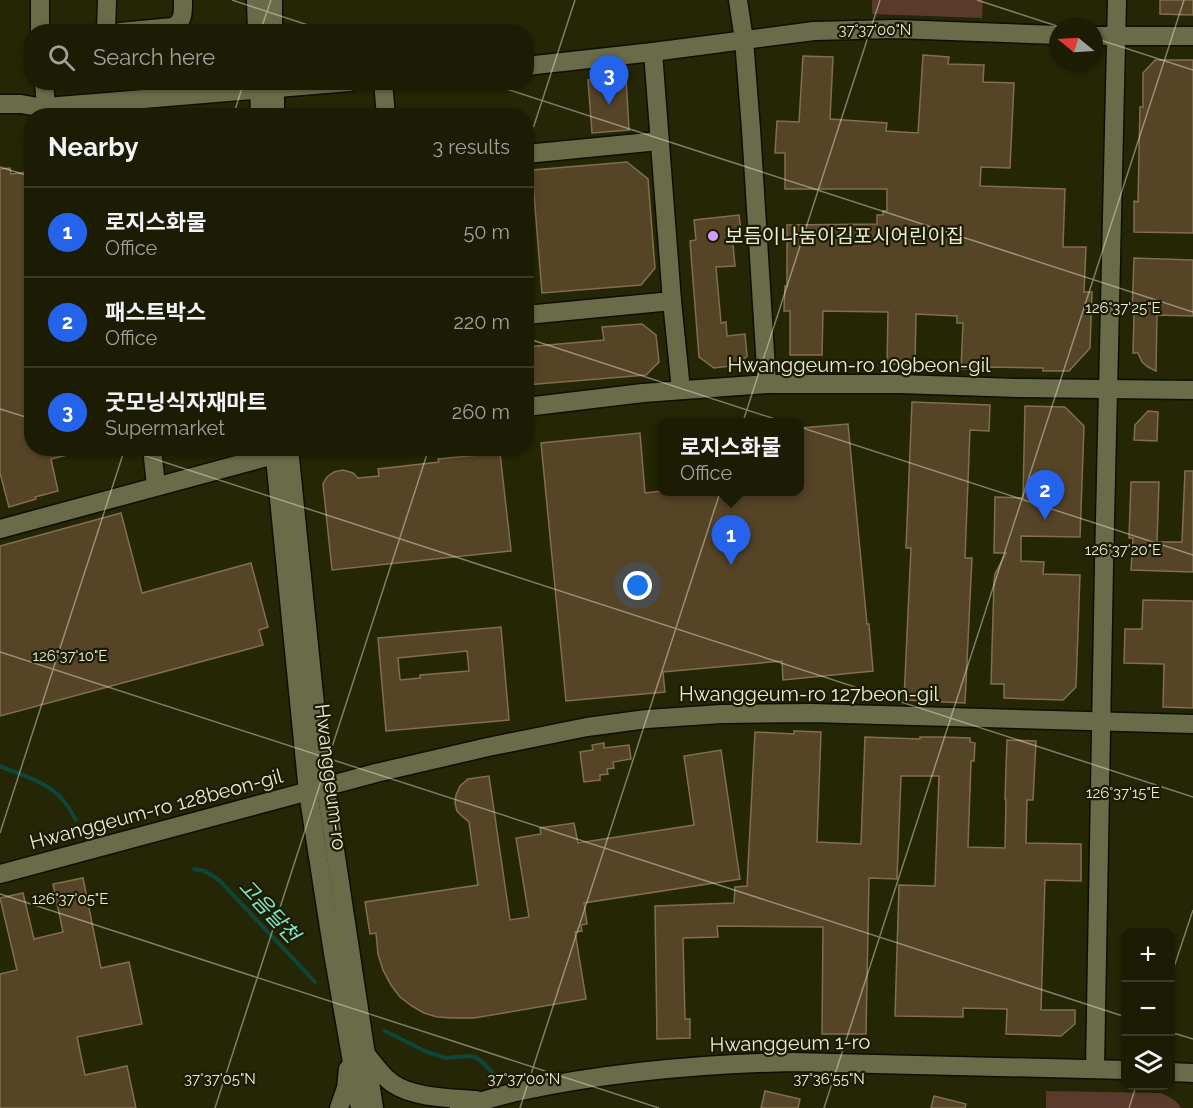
<!DOCTYPE html>
<meta charset="utf-8">
<style>
body{margin:0;font-family:Raleway,"Noto Sans KR",sans-serif;background:#292913;color:#f1f3f6}
.controls{position:absolute;right:18px;bottom:18px;display:grid;overflow:hidden;border-radius:12px;box-shadow:0 2px 4px #0004}
.controls button{width:54px;height:54px;display:grid;place-items:center;padding:0;border:0;border-bottom:2px solid #3a3a26;background:#1c1c04;color:#f1f3f6;font:30px sans-serif}
.compass{position:absolute;left:1049px;top:18px;width:54px;height:54px;border-radius:50%;background:#1c1c04;box-shadow:0 2px 4px #0004;rotate:288deg}
.you{position:absolute;left:638px;top:586px;width:21px;height:21px;margin:-15px;border:4px solid #fff;border-radius:50%;background:#1a73e8;box-shadow:0 0 0 9px #1a73e833}
.badge{display:grid;place-items:center;width:39px;height:39px;border-radius:50%;background:#2563eb;color:#fff;font-size:20px;font-weight:700}
.pin{position:absolute;translate:-50% -50px;filter:drop-shadow(0 2px 3px #0008)}
.pin::after{content:'';position:absolute;top:32px;width:21px;height:18px;background:inherit;clip-path:polygon(0 0,100% 0,50% 100%)}
.popup{position:absolute;left:657px;top:418px;width:147px;height:78px;box-sizing:border-box;display:grid;place-content:center;border-radius:12px;background:#1c1c04;filter:drop-shadow(0 2px 4px #0005);font-size:20px;white-space:nowrap;color:#a0a19a}
.popup b{font-size:22px;color:#f1f3f6}
.popup::after{content:'';position:absolute;left:50%;top:100%;margin-left:-12px;border:12px solid transparent;border-top-color:#1c1c04}
.list{margin:0;padding:0;list-style:none}
h2{display:flex;justify-content:space-between;align-items:center;height:78px;margin:0;padding:0 24px;font-size:26px}
h2 small{font-size:20px;font-weight:400;color:#a0a19a}
.list li{display:grid;grid-template-columns:39px 1fr auto;gap:18px;align-items:center;box-sizing:border-box;height:90px;padding:0 24px;border-top:2px solid #3a3a26}
.list b{display:block;font-size:22px;white-space:nowrap}
.list p{margin:0;font-size:20px;white-space:nowrap;color:#a0a19a}
.list em{font-size:20px;font-style:normal;color:#a0a19a}
.icon{flex:none;width:33px;height:33px;fill:none;stroke:currentColor;stroke-width:2;stroke-linecap:round;stroke-linejoin:round}
.map{position:relative;flex:none;width:1193px;height:1108px;overflow:hidden}
.search{position:absolute;background:#1c1c04;box-shadow:0 2px 4px #0004;left:24px;top:24px;width:510px;height:66px;display:flex;align-items:center;gap:15px;box-sizing:border-box;padding:0 21px;border-radius:24px;color:#a0a19a;font-size:22px}
.panel{position:absolute;background:#1c1c04;box-shadow:0 2px 4px #0004;left:24px;top:108px;width:510px;height:348px;border-radius:24px}
.map>svg:first-child{display:block}
.green{fill:#5a3a2a}
.lines{fill:none;stroke-linecap:round;stroke-linejoin:round}
.stream{stroke:#0d473c;stroke-width:4}
.building{fill:#564427;stroke:#816e50;stroke-width:1.5;fill-rule:evenodd}
.minor-casing{stroke:#0e0e00;stroke-width:21}
.minor{stroke:#696b49;stroke-width:18}
.ticks{fill:none;stroke:#eaebd9;stroke-width:1.5;stroke-opacity:0.45}
.poi-dot{fill:#d19dfe;stroke:#1b1c00;stroke-width:2}
.labels{text-anchor:middle;stroke-width:4.5;stroke-linejoin:round;paint-order:stroke}
.poi-label{font-size:20px;fill:#eaebd9;stroke:#1b1c00;text-anchor:start}
.street-label{font-size:20px;fill:#eaebd9;stroke:#1b1c00}
.water-label{font-size:21px;font-style:italic;fill:#7fe8cf;stroke:#1b1c00}
.ticks-label{font-size:15px;text-anchor:middle;fill:#eaebd9;stroke:#1b1c00;stroke-width:4.5;stroke-linejoin:round;paint-order:stroke}
</style>
<div class="map">
<svg width="1193" height="1108" viewBox="0 0 1193 1108">
<rect width="100%" height="100%" fill="#252605"/>
<g class="green">
<polygon points="872,0 983,0 982,18 872,14"/>
<path d="M1046,1091L1161,1093C1170,1097 1176,1100 1181,1108H1046Z"/>
</g>
<g class="lines">
<g class="stream">
<path d="M0,766C21,775 48,782 63,800C68,806 72,813 76,820"/>
<polyline points="194,869 205,871 219,880 315,982"/>
<polyline points="385,1031 427,1052 446,1058 466,1056 475,1057 481,1061 492,1072"/>
</g>
</g>
<g class="building">
<polygon points="1160,0 1193,0 1193,15 1160,14"/>
<polygon points="923,55 949,57 948,64 984,65 983,82 1014,83 1010,168 981,167 980,186 1065,189 1063,247 1086,247 1084,292 1092,292 1090,348 1069,371 1043,371 1043,368 986,367 986,370 961,369 963,323 957,323 957,316 916,314 915,365 887,364 888,312 823,311 822,355 790,355 790,311 784,311 785,286 787,286 787,225 877,224 877,215 883,215 883,211 887,211 887,189 785,189 785,153 775,153 777,121 799,122 803,56 833,57 830,119 887,123 886,131 918,133"/>
<polygon points="1155,60 1193,60 1193,233 1134,232 1134,201 1138,202 1140,107 1143,107 1143,73"/>
<polygon points="626,77 629,130 592,133 588,80"/>
<polygon points="627,162 648,179 655,268 641,285 542,293 532,170"/>
<polygon points="10,168 11,174 27,172 32,203 32,448 79,448 80,452 51,459 58,491 35,497 36,499 9,507 0,473 0,169"/>
<polygon points="739,215 741,232 732,233 735,266 716,267 721,323 726,322 727,336 745,334 747,356 738,365 714,368 699,357 690,241 696,240 694,220"/>
<polygon points="1134,258 1193,260 1193,316 1157,315 1156,371 1148,367 1142,362 1138,353 1133,353 1134,315 1132,314"/>
<polygon points="642,324 656,335 659,362 646,375 526,385 526,347 604,340 602,327"/>
<polygon points="912,402 990,405 989,431 970,430 965,558 972,558 965,703 904,700 911,548 906,548"/>
<polygon points="1025,406 1065,407 1084,426 1080,537 1021,536 1021,561 1044,562 1043,574 1080,575 1076,687 1063,700 1004,698 1004,684 991,684 994,582 995,574 1006,553 994,553 995,497 1023,498"/>
<polygon points="1148,411 1158,412 1157,441 1134,440 1135,425"/>
<polygon points="848,424 867,624 869,624 873,671 783,680 782,661 663,672 665,692 566,701 541,443 640,433 645,493 662,491 800,492 800,428"/>
<polygon points="500,453 511,551 332,570 323,484 327,477 334,472 343,470 353,473 358,478 379,476 378,469 439,462 438,459"/>
<polygon points="1185,471 1193,471 1193,572 1131,570 1133,538 1129,538 1131,482 1159,482 1157,542 1182,542"/>
<polygon points="121,513 142,593 251,563 268,627 259,630 263,645 0,716 0,546"/>
<polygon points="1143,600 1193,601 1193,708 1163,707 1164,664 1124,663 1125,629 1142,629"/>
<path d="M501,627L509,720L386,731L378,638ZM467,651L469,671L420,675V678L400,680L398,658Z"/>
<polygon points="794,731 821,732 817,842 861,844 865,737 920,739 920,737 941,737 970,738 970,742 975,743 974,761 971,761 968,847 1005,848 1006,799 1005,799 1007,740 1036,741 1033,800 1027,800 1026,843 1081,844 1081,881 1045,880 1041,1010 1075,1010 1075,1024 1061,1036 1006,1034 1007,1009 963,1008 963,1017 895,1016 899,885 935,886 939,776 901,776 897,879 869,878 866,1034 822,1034 823,927 717,926 718,937 683,938 685,1019 690,1019 690,1038 657,1039 655,906 734,903 735,887 747,886 755,732 794,734"/>
<polygon points="604,743 604,748 629,745 631,759 613,762 614,768 607,769 608,774 600,775 600,780 584,782 580,752 593,750 592,745"/>
<polygon points="721,750 740,879 584,903 587,924 581,925 582,931 575,932 586,999 474,1018 452,1018 437,1017 424,1013 412,1006 400,997 391,985 383,970 378,954 376,933 370,934 365,902 478,885 469,822 463,817 457,811 455,803 456,795 460,786 468,779 489,776 510,920 529,917 516,838 541,834 540,828 574,823 578,843 694,825 684,756"/>
<polygon points="83,878 101,968 129,962 142,1024 77,1037 85,1075 127,1066 136,1108 0,1108 0,974 17,970 0,898 23,893 34,939 63,932 53,884"/>
<polygon points="765,1091 800,1099 798,1108 761,1108"/>
<polygon points="934,1096 966,1104 965,1108 931,1108"/>
</g>
<g class="lines">
<defs>
<g id="minor">
<polyline points="40,0 40,32"/>
<polyline points="256,0 257,32"/>
<polyline points="273,0 273,32"/>
<polyline points="738,0 744,40 751,129 767,384"/>
<polyline points="106,32 107,0"/>
<path d="M120,32L173,27C184,22 183,11 183,0"/>
<polyline points="1094,36 1193,36"/>
<polyline points="653,52 672,301 681,390"/>
<polyline points="526,66 653,52 814,31 896,29 1058,35"/>
<polyline points="44,82 46,107"/>
<polyline points="259,82 260,116"/>
<polyline points="275,82 275,116"/>
<polyline points="383,82 386,116"/>
<polyline points="0,104 21,104 38,107 46,107 350,82"/>
<polyline points="526,154 659,141"/>
<polyline points="526,315 672,301"/>
<polyline points="526,407 643,393 767,384 899,384 1019,388 1193,390"/>
<polyline points="152,448 156,486"/>
<polyline points="274,448 308,792 333,953 360,1108"/>
<polyline points="289,448 319,744 374,1108"/>
<polyline points="0,529 285,452"/>
<polyline points="0,874 376,773 488,747 587,727 647,719 722,714 811,713 1193,724"/>
<path d="M366,1054C374,1064 381,1075 392,1083C413,1098 451,1098 476,1100"/>
<polyline points="1095,1068 1104,564 1117,0"/>
<polyline points="1170,1072 1193,1073"/>
<polyline points="339,1108 346,1088 348,1069"/>
<path d="M459,1108C479,1102 500,1095 521,1091C610,1072 702,1064 793,1062L1126,1070"/>
</g>
</defs>
<use href="#minor" class="minor-casing"/>
<use href="#minor" class="minor"/>
</g>
<path class="ticks" d="M232,0L329,32M977,0L1060,27M260,32L271,0M1094,38L1193,70M485,82L1193,312M233,116L244,82M526,150L575,0M0,167L32,177M526,338L1193,555M0,409L32,419M121,448L1193,797M0,652L1126,1017M0,833L125,448M0,894L659,1108M1170,979L1193,910M1170,1032L1193,1039M215,1108L429,448M520,1108L880,0M824,1108L1184,0M1129,1108L1136,1086"/>
<circle class="poi-dot" cx="713" cy="236" r="6"/>
<g class="labels">
<g class="poi-label">
<text x="725" y="243">보듬이나눔이김포시어린이집</text>
</g>
<g class="street-label">
<text x="859" y="372">Hwanggeum-ro 109beon-gil</text>
<text x="809" y="701">Hwanggeum-ro 127beon-gil</text>
<text transform="translate(331 777) rotate(83)" y="7">Hwanggeum-ro</text>
<text transform="translate(156 809) rotate(-15)" y="7">Hwanggeum-ro 128beon-gil</text>
<text transform="translate(790 1043) rotate(-1)" y="7">Hwanggeum 1-ro</text>
</g>
<g class="water-label">
<text transform="translate(269 911) rotate(47)" y="7">고음달천</text>
</g>
</g>
<g class="ticks-label">
<text x="875" y="35">37°37'00"N</text>
<text x="1123" y="313">126°37'25"E</text>
<text x="1123" y="555">126°37'20"E</text>
<text x="70" y="661">126°37'10"E</text>
<text x="1123" y="798">126°37'15"E</text>
<text x="70" y="904">126°37'05"E</text>
<text x="220" y="1084">37°37'05"N</text>
<text x="524" y="1084">37°37'00"N</text>
<text x="829" y="1084">37°36'55"N</text>
</g>
</svg>
<div class="controls">
<button>+</button>
<button>−</button>
<button><svg class="icon" aria-label="layers" viewBox="0 0 24 24"><path d="M12 4l9 5-9 5-9-5zM3 14l9 5 9-5"/></svg></button>
</div>
<svg class="compass" viewBox="-18 -18 36 36"><path d="M0-13l5 13h-10z" fill="#e53935"/><path d="M0 13l5-13h-10z" fill="#a0a19a"/></svg>
<div class="you"></div>
<div class="pin badge" style="left:731px;top:565px">1</div>
<div class="popup"><b>로지스화물</b>Office</div>
<div class="pin badge" style="left:1045px;top:520px">2</div>
<div class="pin badge" style="left:609px;top:105px">3</div>
<div class="search"><svg class="icon" aria-label="search" viewBox="0 0 24 24"><circle cx="10" cy="10" r="6"/><path d="M15 15l6 6"/></svg>Search here</div>
<section class="panel">
<h2>Nearby<small>3 results</small></h2>
<ul class="list">
<li><span class="badge">1</span><div><b>로지스화물</b><p>Office</p></div><em>50 m</em></li>
<li><span class="badge">2</span><div><b>패스트박스</b><p>Office</p></div><em>220 m</em></li>
<li><span class="badge">3</span><div><b>굿모닝식자재마트</b><p>Supermarket</p></div><em>260 m</em></li>
</ul>
</section>
</div>
